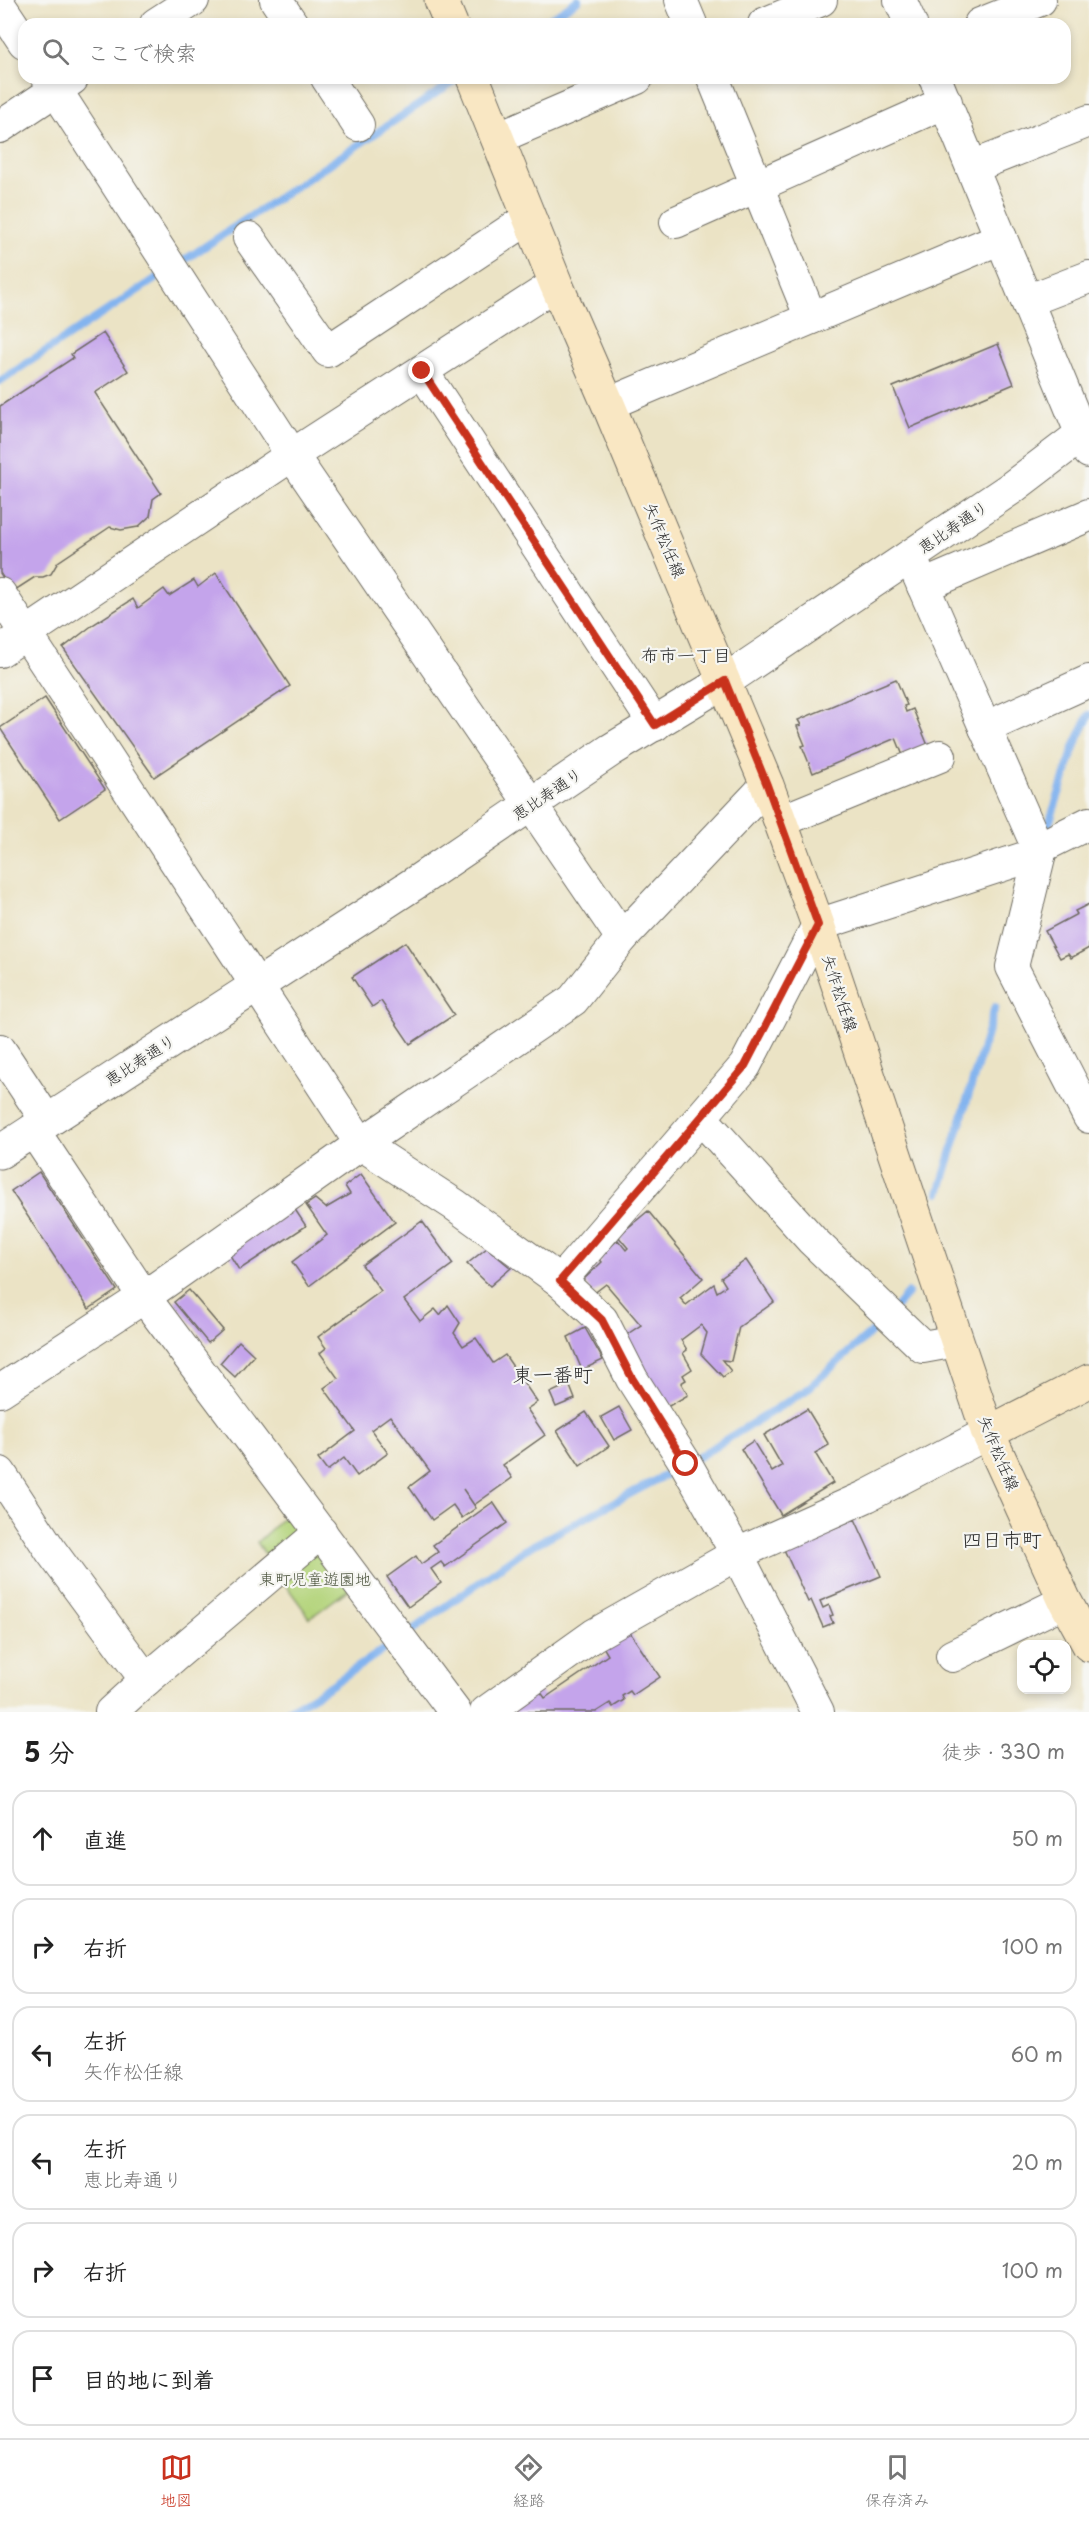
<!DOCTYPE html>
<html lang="ja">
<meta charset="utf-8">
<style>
body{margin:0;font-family:"Playpen Sans","Klee One",sans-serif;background:#f2f2f2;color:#222}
.controls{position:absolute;right:18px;bottom:18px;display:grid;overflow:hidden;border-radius:12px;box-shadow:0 3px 9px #0003}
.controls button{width:54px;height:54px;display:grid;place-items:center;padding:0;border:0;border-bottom:2px solid #e0e0e0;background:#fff;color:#222;font:30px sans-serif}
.stop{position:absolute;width:18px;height:18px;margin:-14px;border:4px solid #c8321e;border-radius:50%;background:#fff}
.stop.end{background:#c8321e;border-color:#fff;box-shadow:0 2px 6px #0008}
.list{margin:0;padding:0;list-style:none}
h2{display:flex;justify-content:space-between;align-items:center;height:78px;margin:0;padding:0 24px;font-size:26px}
h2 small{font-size:20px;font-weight:400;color:#767676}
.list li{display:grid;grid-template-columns:39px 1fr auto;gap:18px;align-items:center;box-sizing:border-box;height:96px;margin:0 12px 12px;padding:0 12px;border:2px solid #e0e0e0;border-radius:18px}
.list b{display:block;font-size:22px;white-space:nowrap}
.list p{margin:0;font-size:20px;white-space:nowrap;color:#767676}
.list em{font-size:20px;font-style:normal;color:#767676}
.icon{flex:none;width:33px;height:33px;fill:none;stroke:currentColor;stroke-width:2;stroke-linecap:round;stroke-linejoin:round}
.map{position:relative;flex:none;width:1089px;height:1712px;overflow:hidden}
.search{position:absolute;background:#fff;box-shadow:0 3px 9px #0003;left:18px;right:18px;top:18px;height:66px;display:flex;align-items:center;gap:15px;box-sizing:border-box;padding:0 21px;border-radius:18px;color:#767676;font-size:22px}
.sheet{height:726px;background:#fff}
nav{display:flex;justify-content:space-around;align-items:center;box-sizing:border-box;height:84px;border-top:2px solid #e0e0e0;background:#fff;font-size:16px;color:#767676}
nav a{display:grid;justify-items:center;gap:3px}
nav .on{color:#c8321e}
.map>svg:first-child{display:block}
.green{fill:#b4d47c;stroke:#708054;stroke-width:1.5}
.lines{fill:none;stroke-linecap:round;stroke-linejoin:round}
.stream{stroke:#83b4ef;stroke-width:8}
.building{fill:#c4a4eb}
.minor-casing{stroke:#6e6b61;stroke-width:34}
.tertiary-casing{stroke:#6e6b61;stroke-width:35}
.secondary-casing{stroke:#6e6b61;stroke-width:35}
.minor{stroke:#fff;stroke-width:32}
.tertiary{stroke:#fff;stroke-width:33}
.secondary{stroke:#f9e7c3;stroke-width:33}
.route{stroke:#c8321e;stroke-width:8}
.labels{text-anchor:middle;stroke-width:4.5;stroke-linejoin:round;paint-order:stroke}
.street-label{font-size:16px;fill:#2b2b2b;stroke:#f6f6f2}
.park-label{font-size:16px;fill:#4d553f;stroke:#f6f6f2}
.neighbourhood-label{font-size:18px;fill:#2b2b2b;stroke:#f6f6f2}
.quarter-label{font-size:20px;fill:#2b2b2b;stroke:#f6f6f2}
</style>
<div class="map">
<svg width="1089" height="1712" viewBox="0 0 1089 1712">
<rect width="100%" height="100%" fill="#f6f6f2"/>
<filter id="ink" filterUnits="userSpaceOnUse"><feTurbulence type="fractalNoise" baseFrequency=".0167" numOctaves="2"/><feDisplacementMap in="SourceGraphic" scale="12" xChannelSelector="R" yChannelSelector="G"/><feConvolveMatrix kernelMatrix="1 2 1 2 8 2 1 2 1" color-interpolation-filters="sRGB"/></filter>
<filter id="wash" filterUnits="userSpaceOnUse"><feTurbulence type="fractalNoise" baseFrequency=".008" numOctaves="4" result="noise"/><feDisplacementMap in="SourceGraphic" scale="24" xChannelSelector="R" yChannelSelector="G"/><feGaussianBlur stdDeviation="1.35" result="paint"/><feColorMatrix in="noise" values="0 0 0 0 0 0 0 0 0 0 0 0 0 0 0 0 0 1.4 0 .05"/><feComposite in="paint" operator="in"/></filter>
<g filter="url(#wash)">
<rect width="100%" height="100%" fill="#ebe3c5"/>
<g class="green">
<polygon points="294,1508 313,1533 273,1566 257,1542"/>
<polygon points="320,1540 353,1586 310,1618 276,1572"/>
</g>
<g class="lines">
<g class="stream">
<polyline points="542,24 578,0"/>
<polyline points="177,265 459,78"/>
<polyline points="0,381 166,272"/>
<polyline points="1045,836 1075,745 1089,715"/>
<polyline points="939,1193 995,1007"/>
<polyline points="896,1307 908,1293"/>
<polyline points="693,1460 805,1391 883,1322"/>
<polyline points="286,1712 330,1686 418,1626 524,1550 677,1469"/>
</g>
</g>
<g id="blocks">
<g class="building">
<polygon points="103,333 128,371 95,393 161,493 153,499 150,516 138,527 121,530 110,527 58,562 51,574 43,577 35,577 12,592 0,573 0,406 73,358 71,354"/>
<polygon points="998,344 1014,384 910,428 893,387"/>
<polygon points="216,573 290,686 154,777 63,648 94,624 133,599 138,608 164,589 169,596 194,580 198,587"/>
<polygon points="896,679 907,705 904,706 906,712 913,709 929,748 904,758 896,738 813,773 802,746 805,745 797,726 801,725 798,720"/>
<polygon points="45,698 105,789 60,819 0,728"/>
<polygon points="1089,904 1089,948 1071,958 1068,954 1060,958 1045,931 1077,914 1075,911"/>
<polygon points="405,942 454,1015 410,1044 381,1001 372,1007 352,977"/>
<polygon points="39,1172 117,1290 89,1309 11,1191"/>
<polygon points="361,1174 395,1222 309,1286 292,1262 327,1235 306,1205 315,1199 326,1208 350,1194 345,1186"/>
<polygon points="294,1208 306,1226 239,1270 228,1252"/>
<polygon points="648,1211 703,1278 680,1298 686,1305 714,1284 717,1292 726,1286 721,1278 746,1260 774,1302 739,1327 731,1361 722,1360 731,1371 723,1377 701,1354 707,1333 701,1325 681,1340 687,1350 683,1353 692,1369 683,1375 686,1380 681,1383 688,1395 662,1410 623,1337 641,1325 606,1284 593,1294 583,1280 602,1262 598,1257 618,1240 626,1250 628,1248 618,1236"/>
<polygon points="422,1221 453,1264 404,1300 420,1321 435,1309 440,1315 448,1305 460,1323 454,1333 463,1346 476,1338 493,1363 505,1355 537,1402 527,1409 545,1435 503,1465 512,1478 474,1505 463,1489 476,1508 462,1518 453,1505 432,1520 409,1487 430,1471 390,1416 371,1430 388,1453 357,1476 344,1458 327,1471 318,1459 355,1431 324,1388 338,1378 320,1353 326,1348 318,1337 381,1291 362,1265"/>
<polygon points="487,1248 511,1268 490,1286 467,1264"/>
<polygon points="189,1290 223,1330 208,1343 174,1302"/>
<polygon points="585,1328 603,1360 582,1370 568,1337"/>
<polygon points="239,1341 254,1355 235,1377 220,1363"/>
<polygon points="569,1384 575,1399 556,1407 550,1393"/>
<polygon points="619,1407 632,1430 614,1440 601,1417"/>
<polygon points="807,1409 829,1445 815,1453 833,1483 781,1515 741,1449 753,1441 772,1472 782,1466 764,1435"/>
<polygon points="586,1412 609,1446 580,1466 557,1431"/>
<polygon points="493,1502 507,1523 445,1567 441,1562 431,1569 441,1583 408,1607 387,1577 416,1556 421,1564 438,1552 433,1545"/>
<polygon points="855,1519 881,1576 820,1601 823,1608 829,1605 833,1615 830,1616 833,1623 823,1627 811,1600 808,1602 782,1545 826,1522 830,1530"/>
<polygon points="627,1628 660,1677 633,1695 630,1691 622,1696 624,1700 613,1707 610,1703 596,1712 505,1712 536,1685 545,1698 608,1655 602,1645"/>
</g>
</g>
</g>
<g filter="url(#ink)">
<use href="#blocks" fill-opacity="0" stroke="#6e6b61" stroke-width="1.5"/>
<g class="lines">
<defs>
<g id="minor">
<polyline points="276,0 292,24"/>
<polyline points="681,0 691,24"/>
<polyline points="900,0 911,24"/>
<polyline points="0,6 24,42"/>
<polyline points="156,24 193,0"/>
<polyline points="764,24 821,0"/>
<polyline points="980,24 1040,0"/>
<polyline points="48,78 292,455 622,938"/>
<polyline points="327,78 358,125"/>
<polyline points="713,78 811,318"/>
<polyline points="935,78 1089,452"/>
<polyline points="0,127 72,79"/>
<polyline points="497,138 637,78"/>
<polyline points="972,167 1089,121"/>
<polyline points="676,222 946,102"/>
<polyline points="249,238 328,351 529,218"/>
<polyline points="1027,301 1089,277"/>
<polyline points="422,371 655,725"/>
<polyline points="608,404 1001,238"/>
<polyline points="910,556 1040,853 1012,967 1089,1117"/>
<polyline points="923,586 1089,515"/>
<polyline points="0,594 361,1144 455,1205 560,1281 602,1320 632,1379 686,1464 737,1554 818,1712"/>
<polyline points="0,651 292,455 556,284"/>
<polyline points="985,728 1089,681"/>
<polyline points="781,821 940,756"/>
<polyline points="0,1050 47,1121"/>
<polyline points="702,1119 812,1240 923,1347 956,1341"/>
<polyline points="33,1130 144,1297 455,1712"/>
<polyline points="560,1281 745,1066 818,925 1040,853 1041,847 1089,823"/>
<polyline points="0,1391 144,1297 361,1144 573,1000 622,938 767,785"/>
<polyline points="0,1473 51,1551 146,1680"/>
<polyline points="952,1656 1065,1601"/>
<polyline points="111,1712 146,1680 321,1532"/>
<polyline points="486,1712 594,1635 737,1554 867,1496 988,1433"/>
</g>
<polyline id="tertiary" points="0,1152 415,883 611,750 725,681 1010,489 1089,429"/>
<g id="secondary">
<polyline points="441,0 451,24"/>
<polyline points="473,78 556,284 608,404 767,785 818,925 988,1433 1065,1601 1089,1645"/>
<polyline points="988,1433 1089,1381"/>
</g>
</defs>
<use href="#minor" class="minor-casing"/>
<use href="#tertiary" class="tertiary-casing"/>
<use href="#secondary" class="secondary-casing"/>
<use href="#minor" class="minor"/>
<use href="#tertiary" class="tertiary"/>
<use href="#secondary" class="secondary"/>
</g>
</g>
<g class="lines" filter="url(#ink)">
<polyline class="route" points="422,371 655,725 725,681 767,785 818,925 745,1066 560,1281 602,1320 632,1378 686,1464"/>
</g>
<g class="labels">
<g class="street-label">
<text transform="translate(953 527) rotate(-34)" y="6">恵比寿通り</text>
<text transform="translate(665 540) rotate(67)" y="6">矢作松任線</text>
<text transform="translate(547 794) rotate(-34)" y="6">恵比寿通り</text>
<text transform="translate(840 993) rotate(72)" y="6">矢作松任線</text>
<text transform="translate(140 1060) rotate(-33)" y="6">恵比寿通り</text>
<text transform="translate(999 1453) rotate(67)" y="6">矢作松任線</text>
</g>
<g class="park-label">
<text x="315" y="1585">東町児童遊園地</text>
</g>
<g class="neighbourhood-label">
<text x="686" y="662">布市一丁目</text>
</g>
<g class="quarter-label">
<text x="553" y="1382">東一番町</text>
<text x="1002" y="1547">四日市町</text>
</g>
</g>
</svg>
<div class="controls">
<button><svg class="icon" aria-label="locate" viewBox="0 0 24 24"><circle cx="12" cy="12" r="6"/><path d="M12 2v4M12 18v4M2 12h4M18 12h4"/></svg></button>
</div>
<div class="stop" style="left:686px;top:1464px"></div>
<div class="stop end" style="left:422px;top:371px"></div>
<div class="search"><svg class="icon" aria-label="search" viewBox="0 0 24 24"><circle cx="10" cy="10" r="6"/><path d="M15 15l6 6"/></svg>ここで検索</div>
</div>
<section class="sheet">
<h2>5 分<small>徒歩 · 330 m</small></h2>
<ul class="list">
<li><svg class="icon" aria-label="ahead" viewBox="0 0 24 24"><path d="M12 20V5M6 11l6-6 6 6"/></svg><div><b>直進</b></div><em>50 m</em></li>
<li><svg class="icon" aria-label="right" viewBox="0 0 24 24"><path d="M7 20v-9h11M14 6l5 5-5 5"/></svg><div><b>右折</b></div><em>100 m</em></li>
<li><svg class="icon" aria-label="left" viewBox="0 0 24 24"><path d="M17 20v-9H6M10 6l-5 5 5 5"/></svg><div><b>左折</b><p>矢作松任線</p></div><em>60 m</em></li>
<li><svg class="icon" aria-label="left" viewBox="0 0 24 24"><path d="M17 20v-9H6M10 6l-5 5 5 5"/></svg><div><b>左折</b><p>恵比寿通り</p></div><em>20 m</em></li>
<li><svg class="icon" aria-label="right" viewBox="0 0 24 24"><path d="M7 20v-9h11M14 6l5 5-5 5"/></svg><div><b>右折</b></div><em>100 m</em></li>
<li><svg class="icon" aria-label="arrive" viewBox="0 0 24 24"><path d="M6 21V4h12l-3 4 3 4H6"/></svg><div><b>目的地に到着</b></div></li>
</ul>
</section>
<nav>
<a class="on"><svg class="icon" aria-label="map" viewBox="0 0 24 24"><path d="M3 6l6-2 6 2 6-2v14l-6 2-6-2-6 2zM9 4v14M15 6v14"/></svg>地図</a>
<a><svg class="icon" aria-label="directions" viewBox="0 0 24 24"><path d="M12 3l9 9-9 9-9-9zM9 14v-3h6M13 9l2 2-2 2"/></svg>経路</a>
<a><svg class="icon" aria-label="saved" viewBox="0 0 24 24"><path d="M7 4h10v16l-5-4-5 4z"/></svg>保存済み</a>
</nav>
